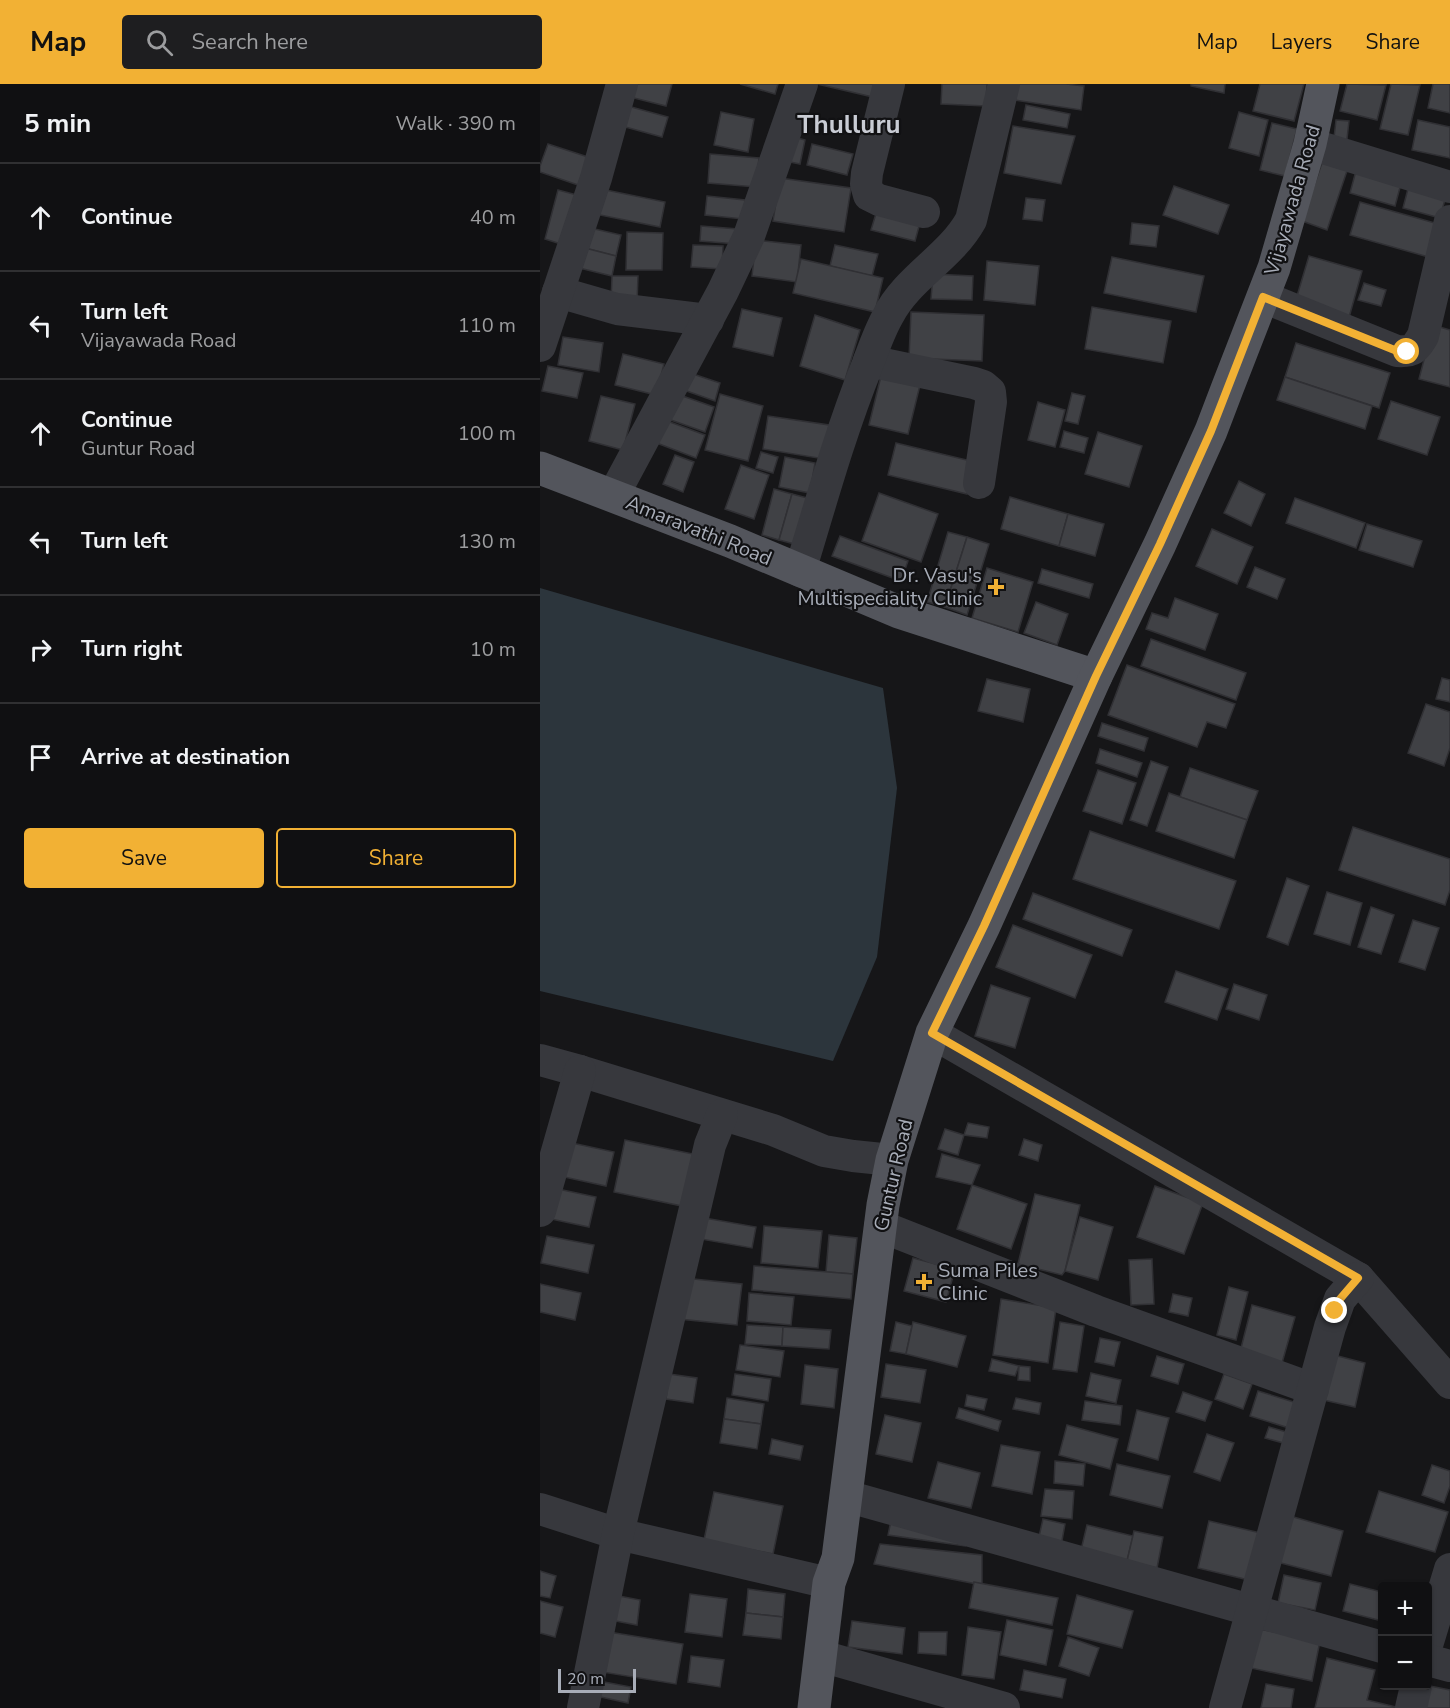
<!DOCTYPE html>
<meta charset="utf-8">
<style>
body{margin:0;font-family:"Nunito Sans",sans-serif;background:#1e1e20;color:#f1f3f6}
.controls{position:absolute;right:18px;bottom:18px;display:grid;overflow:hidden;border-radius:6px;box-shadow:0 2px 4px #0004}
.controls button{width:54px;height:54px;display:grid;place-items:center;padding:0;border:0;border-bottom:2px solid #303032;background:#101012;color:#f1f3f6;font:30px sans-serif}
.scale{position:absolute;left:18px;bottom:15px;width:78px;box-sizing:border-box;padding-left:6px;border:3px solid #a8adb8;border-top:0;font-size:16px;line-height:21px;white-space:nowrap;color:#a8adb8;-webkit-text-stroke:4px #111113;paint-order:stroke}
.stop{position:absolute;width:18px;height:18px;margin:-14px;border:4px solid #f2b134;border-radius:50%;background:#fff}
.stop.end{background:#f2b134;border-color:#fff;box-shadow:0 2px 6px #0008}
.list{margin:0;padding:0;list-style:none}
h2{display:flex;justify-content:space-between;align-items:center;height:78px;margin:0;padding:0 24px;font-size:26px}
h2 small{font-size:20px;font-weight:400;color:#9c9d9f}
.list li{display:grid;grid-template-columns:39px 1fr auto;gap:18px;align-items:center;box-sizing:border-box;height:108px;padding:0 24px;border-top:2px solid #303032}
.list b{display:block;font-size:22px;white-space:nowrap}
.list p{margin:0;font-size:20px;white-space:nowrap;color:#9c9d9f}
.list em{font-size:20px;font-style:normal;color:#9c9d9f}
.actions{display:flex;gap:12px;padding:18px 24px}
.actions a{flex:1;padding:14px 0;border:2px solid #f2b134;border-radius:6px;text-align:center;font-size:21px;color:#f2b134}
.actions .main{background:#f2b134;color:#111}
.icon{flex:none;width:33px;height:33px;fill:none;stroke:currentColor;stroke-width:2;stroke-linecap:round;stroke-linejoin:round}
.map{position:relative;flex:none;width:910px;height:1624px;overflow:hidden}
header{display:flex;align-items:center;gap:36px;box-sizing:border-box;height:84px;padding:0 30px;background:#f2b134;color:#111}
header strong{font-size:28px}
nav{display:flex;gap:33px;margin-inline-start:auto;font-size:21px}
.search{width:420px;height:54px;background:#1e1e20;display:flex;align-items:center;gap:15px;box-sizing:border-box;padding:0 21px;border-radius:6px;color:#9c9d9f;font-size:22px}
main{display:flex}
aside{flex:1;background:#101012}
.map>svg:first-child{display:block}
.water{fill:#2c353c}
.building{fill:#404145;stroke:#303034;stroke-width:1.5}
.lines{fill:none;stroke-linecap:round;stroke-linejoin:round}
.minor{stroke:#37383d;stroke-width:32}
.major{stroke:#53555c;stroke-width:33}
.route{stroke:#f2b134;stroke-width:8}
.poi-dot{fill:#f2b134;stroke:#111113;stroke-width:2}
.labels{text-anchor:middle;stroke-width:4.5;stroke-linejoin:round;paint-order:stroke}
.street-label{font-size:20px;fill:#a8adb8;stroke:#111113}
.poi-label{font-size:20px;fill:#a8adb8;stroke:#111113;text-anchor:end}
.district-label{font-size:26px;font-weight:bold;fill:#c9ccd4;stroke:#111113}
</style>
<header>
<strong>Map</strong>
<div class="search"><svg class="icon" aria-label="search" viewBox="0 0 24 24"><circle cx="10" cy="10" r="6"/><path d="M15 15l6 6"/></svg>Search here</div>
<nav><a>Map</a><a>Layers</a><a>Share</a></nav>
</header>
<main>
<aside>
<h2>5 min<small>Walk · 390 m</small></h2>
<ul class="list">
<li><svg class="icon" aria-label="ahead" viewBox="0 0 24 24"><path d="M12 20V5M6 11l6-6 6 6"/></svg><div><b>Continue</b></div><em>40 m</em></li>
<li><svg class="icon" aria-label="left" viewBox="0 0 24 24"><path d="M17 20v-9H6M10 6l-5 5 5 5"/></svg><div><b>Turn left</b><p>Vijayawada Road</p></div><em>110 m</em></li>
<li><svg class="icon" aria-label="ahead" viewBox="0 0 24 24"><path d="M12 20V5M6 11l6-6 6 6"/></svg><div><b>Continue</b><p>Guntur Road</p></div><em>100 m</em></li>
<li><svg class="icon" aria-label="left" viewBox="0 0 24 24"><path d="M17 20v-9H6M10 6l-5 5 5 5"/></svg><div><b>Turn left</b></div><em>130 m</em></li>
<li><svg class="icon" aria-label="right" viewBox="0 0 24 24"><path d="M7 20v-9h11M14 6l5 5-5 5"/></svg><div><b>Turn right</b></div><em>10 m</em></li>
<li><svg class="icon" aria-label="arrive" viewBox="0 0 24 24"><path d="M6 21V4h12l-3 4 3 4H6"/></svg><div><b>Arrive at destination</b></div></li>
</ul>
<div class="actions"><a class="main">Save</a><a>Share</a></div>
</aside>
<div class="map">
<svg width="910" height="1624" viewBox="0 0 910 1624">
<rect width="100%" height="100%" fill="#161618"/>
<polygon class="water" points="0,504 343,604 357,704 337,873 293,977 0,907"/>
<g class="building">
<polygon points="89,0 132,0 126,22 86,12"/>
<polygon points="200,0 238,0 235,10"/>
<polygon points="277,0 340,0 337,14"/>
<polygon points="402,0 447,0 446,22 401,20"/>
<polygon points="477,0 526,0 544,2 541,26 475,16"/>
<polygon points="651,0 685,0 684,9 651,2"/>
<polygon points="720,0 764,0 754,37 713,27"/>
<polygon points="807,0 846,1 837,36 800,27"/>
<polygon points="851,0 880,1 868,51 840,45"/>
<polygon points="893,0 910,0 910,29 888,24"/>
<polygon points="84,21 128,33 122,53 78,41"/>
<polygon points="486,21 530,30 527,44 483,36"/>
<polygon points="181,28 214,35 208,68 174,61"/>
<polygon points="699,28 728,36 719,72 689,64"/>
<polygon points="796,36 809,37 806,64 793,63"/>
<polygon points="878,36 910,43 910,74 872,66"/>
<polygon points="732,39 757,45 745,92 720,86"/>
<polygon points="473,42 535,52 521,100 464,89"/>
<polygon points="251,52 265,56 260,80 245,77"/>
<polygon points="8,60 48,73 38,101 0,88 0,82"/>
<polygon points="272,60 313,70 307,91 267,81"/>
<polygon points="170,70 219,74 216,103 168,99"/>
<polygon points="784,73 809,81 787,146 762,137"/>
<polygon points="817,83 862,96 855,122 810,109"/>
<polygon points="240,94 311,104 304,148 233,137"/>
<polygon points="870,97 907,108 900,134 863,124"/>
<polygon points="634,102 689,121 678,150 623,131"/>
<polygon points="61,105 125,118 120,143 55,130"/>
<polygon points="18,106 37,111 24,161 5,155"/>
<polygon points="167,112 205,116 203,135 165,131"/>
<polygon points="486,114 505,116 502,137 483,135"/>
<polygon points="820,118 902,141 892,174 810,151"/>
<polygon points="338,123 381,135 375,157 331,146"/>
<polygon points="592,139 619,142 616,163 590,160"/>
<polygon points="161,142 198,145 197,160 160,157"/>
<polygon points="46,143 81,151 76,172 41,163"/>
<polygon points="87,148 123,149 122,186 86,186"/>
<polygon points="216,156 261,161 257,198 212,192"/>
<polygon points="153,161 183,162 182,185 151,183"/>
<polygon points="295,161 338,170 332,192 290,182"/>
<polygon points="41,163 76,172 72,192 35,183"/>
<polygon points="769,172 822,187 808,237 754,222"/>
<polygon points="572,173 664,192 656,228 564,209"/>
<polygon points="261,175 343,194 335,228 253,209"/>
<polygon points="447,177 499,182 495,221 444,216"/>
<polygon points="393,190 433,192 432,216 391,215"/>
<polygon points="72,192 98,192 97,219 71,218"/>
<polygon points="824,199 846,206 841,222 818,216"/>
<polygon points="552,223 631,237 623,279 545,265"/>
<polygon points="202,225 242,234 233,272 193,263"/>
<polygon points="371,228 444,231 442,277 369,274"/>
<polygon points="275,231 320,246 305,296 260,282"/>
<polygon points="893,241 910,246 910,303 879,295"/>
<polygon points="23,253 63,259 59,288 18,281"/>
<polygon points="756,259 850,289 839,324 745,293"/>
<polygon points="83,270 124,280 116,311 75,301"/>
<polygon points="8,282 43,289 37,314 2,307"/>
<polygon points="147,288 180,299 175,317 141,305"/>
<polygon points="342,288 381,297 368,350 329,341"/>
<polygon points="745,293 832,322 825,345 737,316"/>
<polygon points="532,309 545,312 538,340 525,337"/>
<polygon points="137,310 174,323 165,348 128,335"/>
<polygon points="180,310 223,322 208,377 165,366"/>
<polygon points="61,312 95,320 83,366 49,357"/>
<polygon points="851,317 900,333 887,371 838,355"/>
<polygon points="498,318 525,326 515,363 488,356"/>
<polygon points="228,332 289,341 284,375 223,365"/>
<polygon points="122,335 165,351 156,374 114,358"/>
<polygon points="524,347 548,354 544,369 520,363"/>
<polygon points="558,348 602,362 589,403 545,390"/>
<polygon points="356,359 435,378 427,410 348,391"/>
<polygon points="221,368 238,373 233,389 216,384"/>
<polygon points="135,371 154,378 143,408 123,400"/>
<polygon points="245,373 275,379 270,409 239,403"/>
<polygon points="201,381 229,391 214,435 185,425"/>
<polygon points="699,397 725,410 711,442 684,429"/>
<polygon points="234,405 252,410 239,456 222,451"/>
<polygon points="339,409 398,430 381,478 322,457"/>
<polygon points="252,410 275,416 262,462 239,456"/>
<polygon points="470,413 528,430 519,462 461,445"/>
<polygon points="755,414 825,439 816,464 746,439"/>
<polygon points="528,430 564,440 555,472 519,462"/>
<polygon points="827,440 882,457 873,483 819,466"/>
<polygon points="672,445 713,463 697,500 656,482"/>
<polygon points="408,448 427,453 405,523 387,518"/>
<polygon points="300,452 368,477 361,497 292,472"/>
<polygon points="427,453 449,460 427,531 405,523"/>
<polygon points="715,483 745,495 737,515 707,503"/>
<polygon points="447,484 493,498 478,548 432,534"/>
<polygon points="502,485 553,500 549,514 498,499"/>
<polygon points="635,514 678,530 665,566 606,545 612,529 628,534"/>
<polygon points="496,518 528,530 517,561 484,549"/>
<polygon points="611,555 706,589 696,616 601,582"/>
<polygon points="587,581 695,620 686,644 667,638 657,663 568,631"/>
<polygon points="902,594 910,596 910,618 896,615"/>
<polygon points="447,595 490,605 483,638 438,627"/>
<polygon points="886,620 910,628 910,664 904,682 868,669"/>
<polygon points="562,639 608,654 604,667 558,652"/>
<polygon points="560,665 602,679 597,693 556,679"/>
<polygon points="611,677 628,683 607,742 590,736"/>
<polygon points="650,684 718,707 707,736 640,713"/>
<polygon points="558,686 596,699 582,740 543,727"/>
<polygon points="629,709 707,736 694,774 616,747"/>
<polygon points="813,743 910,775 910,806 905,821 799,786"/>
<polygon points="550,747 696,797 679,845 533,795"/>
<polygon points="747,794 769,802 748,861 727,853"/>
<polygon points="787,808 822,819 810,861 774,850"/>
<polygon points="493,809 592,846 582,872 483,835"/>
<polygon points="831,823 854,831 841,870 818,863"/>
<polygon points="873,836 899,844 885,886 859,878"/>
<polygon points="473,841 552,871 535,914 456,883"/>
<polygon points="636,887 688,905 677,936 625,918"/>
<polygon points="694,900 727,911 719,936 686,925"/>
<polygon points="451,901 490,914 475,964 435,952"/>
<polygon points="428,1039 449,1043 447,1054 424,1051"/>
<polygon points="405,1045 424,1051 418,1071 398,1065"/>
<polygon points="484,1055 502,1061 498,1077 479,1071"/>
<polygon points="85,1056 153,1070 142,1122 74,1108"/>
<polygon points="32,1059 74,1068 66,1102 24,1093"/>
<polygon points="402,1070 440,1081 432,1101 396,1093"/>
<polygon points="432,1101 487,1120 471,1165 417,1145"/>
<polygon points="615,1102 663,1119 644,1170 597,1153"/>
<polygon points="18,1105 56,1113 49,1143 11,1135"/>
<polygon points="495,1110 540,1121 525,1187 522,1191 478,1180"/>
<polygon points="159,1133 216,1143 212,1164 155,1154"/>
<polygon points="540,1133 573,1143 558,1196 525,1187"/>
<polygon points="224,1142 282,1147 278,1184 221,1179"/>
<polygon points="289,1151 317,1154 313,1190 286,1188"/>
<polygon points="7,1152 54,1161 48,1189 1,1179"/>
<polygon points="373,1174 415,1185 406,1218 364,1207"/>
<polygon points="612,1175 614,1220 591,1221 589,1176"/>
<polygon points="214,1182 313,1190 311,1215 212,1206"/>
<polygon points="144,1194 202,1200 197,1241 139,1235"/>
<polygon points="0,1200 41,1209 35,1236 0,1228"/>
<polygon points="689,1203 708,1208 696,1256 677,1251"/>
<polygon points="209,1209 254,1213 251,1241 207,1237"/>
<polygon points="633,1210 652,1214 648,1232 629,1228"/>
<polygon points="461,1215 516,1224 508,1279 453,1271"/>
<polygon points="712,1221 755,1233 742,1279 700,1268"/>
<polygon points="356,1238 372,1242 366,1270 350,1267"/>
<polygon points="373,1238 426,1252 417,1283 366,1270"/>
<polygon points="520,1238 544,1242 537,1288 513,1285"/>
<polygon points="207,1241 243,1243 242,1262 205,1260"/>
<polygon points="243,1243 291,1246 289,1265 242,1262"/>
<polygon points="560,1254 580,1258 574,1282 555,1278"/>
<polygon points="200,1261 244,1267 240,1293 196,1286"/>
<polygon points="794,1271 825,1279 815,1323 783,1316"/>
<polygon points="617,1272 644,1280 638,1300 611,1292"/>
<polygon points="452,1275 479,1282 475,1292 449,1287"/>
<polygon points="346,1280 386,1286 380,1319 341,1313"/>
<polygon points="265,1281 298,1285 294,1324 261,1320"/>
<polygon points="479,1282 490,1283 490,1297 478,1296"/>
<polygon points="551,1289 581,1296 576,1319 546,1312"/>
<polygon points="129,1290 157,1294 153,1319 126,1315"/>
<polygon points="195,1290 231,1295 228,1317 192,1311"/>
<polygon points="684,1290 712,1300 703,1325 675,1315"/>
<polygon points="718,1307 757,1319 749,1344 710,1332"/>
<polygon points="643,1308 672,1318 665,1337 636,1328"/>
<polygon points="427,1311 447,1315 444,1326 425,1322"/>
<polygon points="187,1314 224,1320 221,1340 184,1335"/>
<polygon points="476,1314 501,1319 499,1330 473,1325"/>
<polygon points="545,1317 582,1322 580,1341 542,1336"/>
<polygon points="419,1324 461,1337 458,1347 416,1334"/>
<polygon points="597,1326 629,1334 618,1376 587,1367"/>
<polygon points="345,1331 381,1339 372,1378 336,1370"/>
<polygon points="184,1335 221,1340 217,1365 180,1359"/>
<polygon points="527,1341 578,1355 570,1385 519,1371"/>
<polygon points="729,1343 750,1349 747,1360 725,1354"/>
<polygon points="667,1350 694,1359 680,1397 654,1388"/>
<polygon points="232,1355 263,1362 260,1376 229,1370"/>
<polygon points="461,1361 500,1368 492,1410 452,1402"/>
<polygon points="515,1377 545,1380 543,1402 514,1399"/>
<polygon points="398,1378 440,1389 431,1424 388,1414"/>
<polygon points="577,1380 630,1392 622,1424 570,1411"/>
<polygon points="892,1381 910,1387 910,1402 904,1419 882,1411"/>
<polygon points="505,1405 534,1407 532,1435 501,1432"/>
<polygon points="839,1407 908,1428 895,1468 826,1448"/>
<polygon points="174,1408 243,1422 233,1470 164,1456"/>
<polygon points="352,1432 425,1449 425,1462 348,1451"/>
<polygon points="750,1432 803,1447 791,1492 737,1478"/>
<polygon points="503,1435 525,1440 521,1462 498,1457"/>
<polygon points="669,1437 725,1450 713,1497 658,1484"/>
<polygon points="547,1441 593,1452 587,1477 541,1466"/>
<polygon points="594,1447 623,1453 617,1484 587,1477"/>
<polygon points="340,1460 442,1471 442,1501 334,1480"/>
<polygon points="0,1487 16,1492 10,1514 0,1512"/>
<polygon points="744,1491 781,1499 775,1526 738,1519"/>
<polygon points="434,1498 518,1514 512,1541 429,1524"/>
<polygon points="810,1500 842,1508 842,1537 803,1527"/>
<polygon points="208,1505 245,1510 243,1533 206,1529"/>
<polygon points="150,1510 187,1515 182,1553 145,1548"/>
<polygon points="74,1511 100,1516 97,1541 70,1536"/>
<polygon points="537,1511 593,1527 582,1564 527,1550"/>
<polygon points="0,1517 23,1523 15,1553 0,1549"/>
<polygon points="206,1529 243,1533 241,1555 203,1551"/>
<polygon points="467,1536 513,1546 506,1581 460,1571"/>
<polygon points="312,1537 365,1544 362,1570 308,1563"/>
<polygon points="428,1543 461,1548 454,1595 422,1591"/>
<polygon points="719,1545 780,1557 772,1597 711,1584"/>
<polygon points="69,1548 143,1560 136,1600 62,1588"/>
<polygon points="379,1548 407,1548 406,1571 378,1569"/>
<polygon points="528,1553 559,1564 549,1592 519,1582"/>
<polygon points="151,1572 184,1576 180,1603 148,1598"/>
<polygon points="787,1574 835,1586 827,1616 860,1624 775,1624"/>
<polygon points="484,1586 526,1595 522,1614 480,1606"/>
<polygon points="59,1597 91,1603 88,1619 56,1612"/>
<polygon points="726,1600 754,1605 751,1624 721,1624"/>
<polygon points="890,1602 910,1606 910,1624 885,1624"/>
</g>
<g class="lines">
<g class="minor">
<polyline points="349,0 327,89 326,100 329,111 339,116 384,128"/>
<polyline points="770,60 910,103"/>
<polyline points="18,208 77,225 168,236"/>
<path d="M723,213L857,267C873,268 875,265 883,252L910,137"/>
<polyline points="0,262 56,94 82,0"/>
<polyline points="329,277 434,299 443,302 450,308 451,318 439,399"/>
<polyline points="73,412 183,207 209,152 262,0"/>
<path d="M260,487C281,418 300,349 327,282C333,266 339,248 348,232C368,193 410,174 431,136L464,0"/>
<polyline points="392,949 818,1194 910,1299"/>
<polyline points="0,976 40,987 233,1046 284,1067 313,1072 352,1076"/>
<polyline points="0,1127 40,987"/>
<polyline points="340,1142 556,1227 773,1305"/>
<polyline points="306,1412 842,1563"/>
<polyline points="0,1425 78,1450 289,1499"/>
<polyline points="888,1558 910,1485"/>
<polyline points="281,1572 464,1624"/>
<polyline points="888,1576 910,1582"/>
<polyline points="43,1624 78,1450 170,1061 182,1031"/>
<polyline points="685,1624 790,1243 800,1215 818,1194"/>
<polyline points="871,1624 876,1602"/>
</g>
<g class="major">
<polyline points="0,384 190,457 359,528 556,592"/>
<polyline points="274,1624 289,1499 298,1474 343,1121 352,1076 392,949 444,842 556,592 620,460 671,347 687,305 734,184 770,60 783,0"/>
</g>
</g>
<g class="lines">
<polyline class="route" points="795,1227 800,1215 818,1194 392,949 444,842 556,592 620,460 671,347 723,213 857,267 867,268"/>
</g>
<g class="poi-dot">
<path d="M453 494h6v6h6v6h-6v6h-6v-6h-6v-6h6z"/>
<path d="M381 1189h6v6h6v6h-6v6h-6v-6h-6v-6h6z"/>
</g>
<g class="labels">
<g class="street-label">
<text transform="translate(752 116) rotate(-74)" y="7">Vijayawada Road</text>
<text transform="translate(159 446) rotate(22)" y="7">Amaravathi Road</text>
<text transform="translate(353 1091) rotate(-77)" y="7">Guntur Road</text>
</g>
<g class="poi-label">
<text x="442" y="498">Dr. Vasu's<tspan x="442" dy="23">Multispeciality Clinic</tspan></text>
<text x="398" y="1193" text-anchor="start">Suma Piles<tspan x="398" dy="23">Clinic</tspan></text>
</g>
<g class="district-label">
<text x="309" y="49">Thulluru</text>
</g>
</g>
</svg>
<div class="controls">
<button>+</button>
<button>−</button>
</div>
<div class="scale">20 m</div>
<div class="stop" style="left:867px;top:268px"></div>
<div class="stop end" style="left:795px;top:1227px"></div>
</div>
</main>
